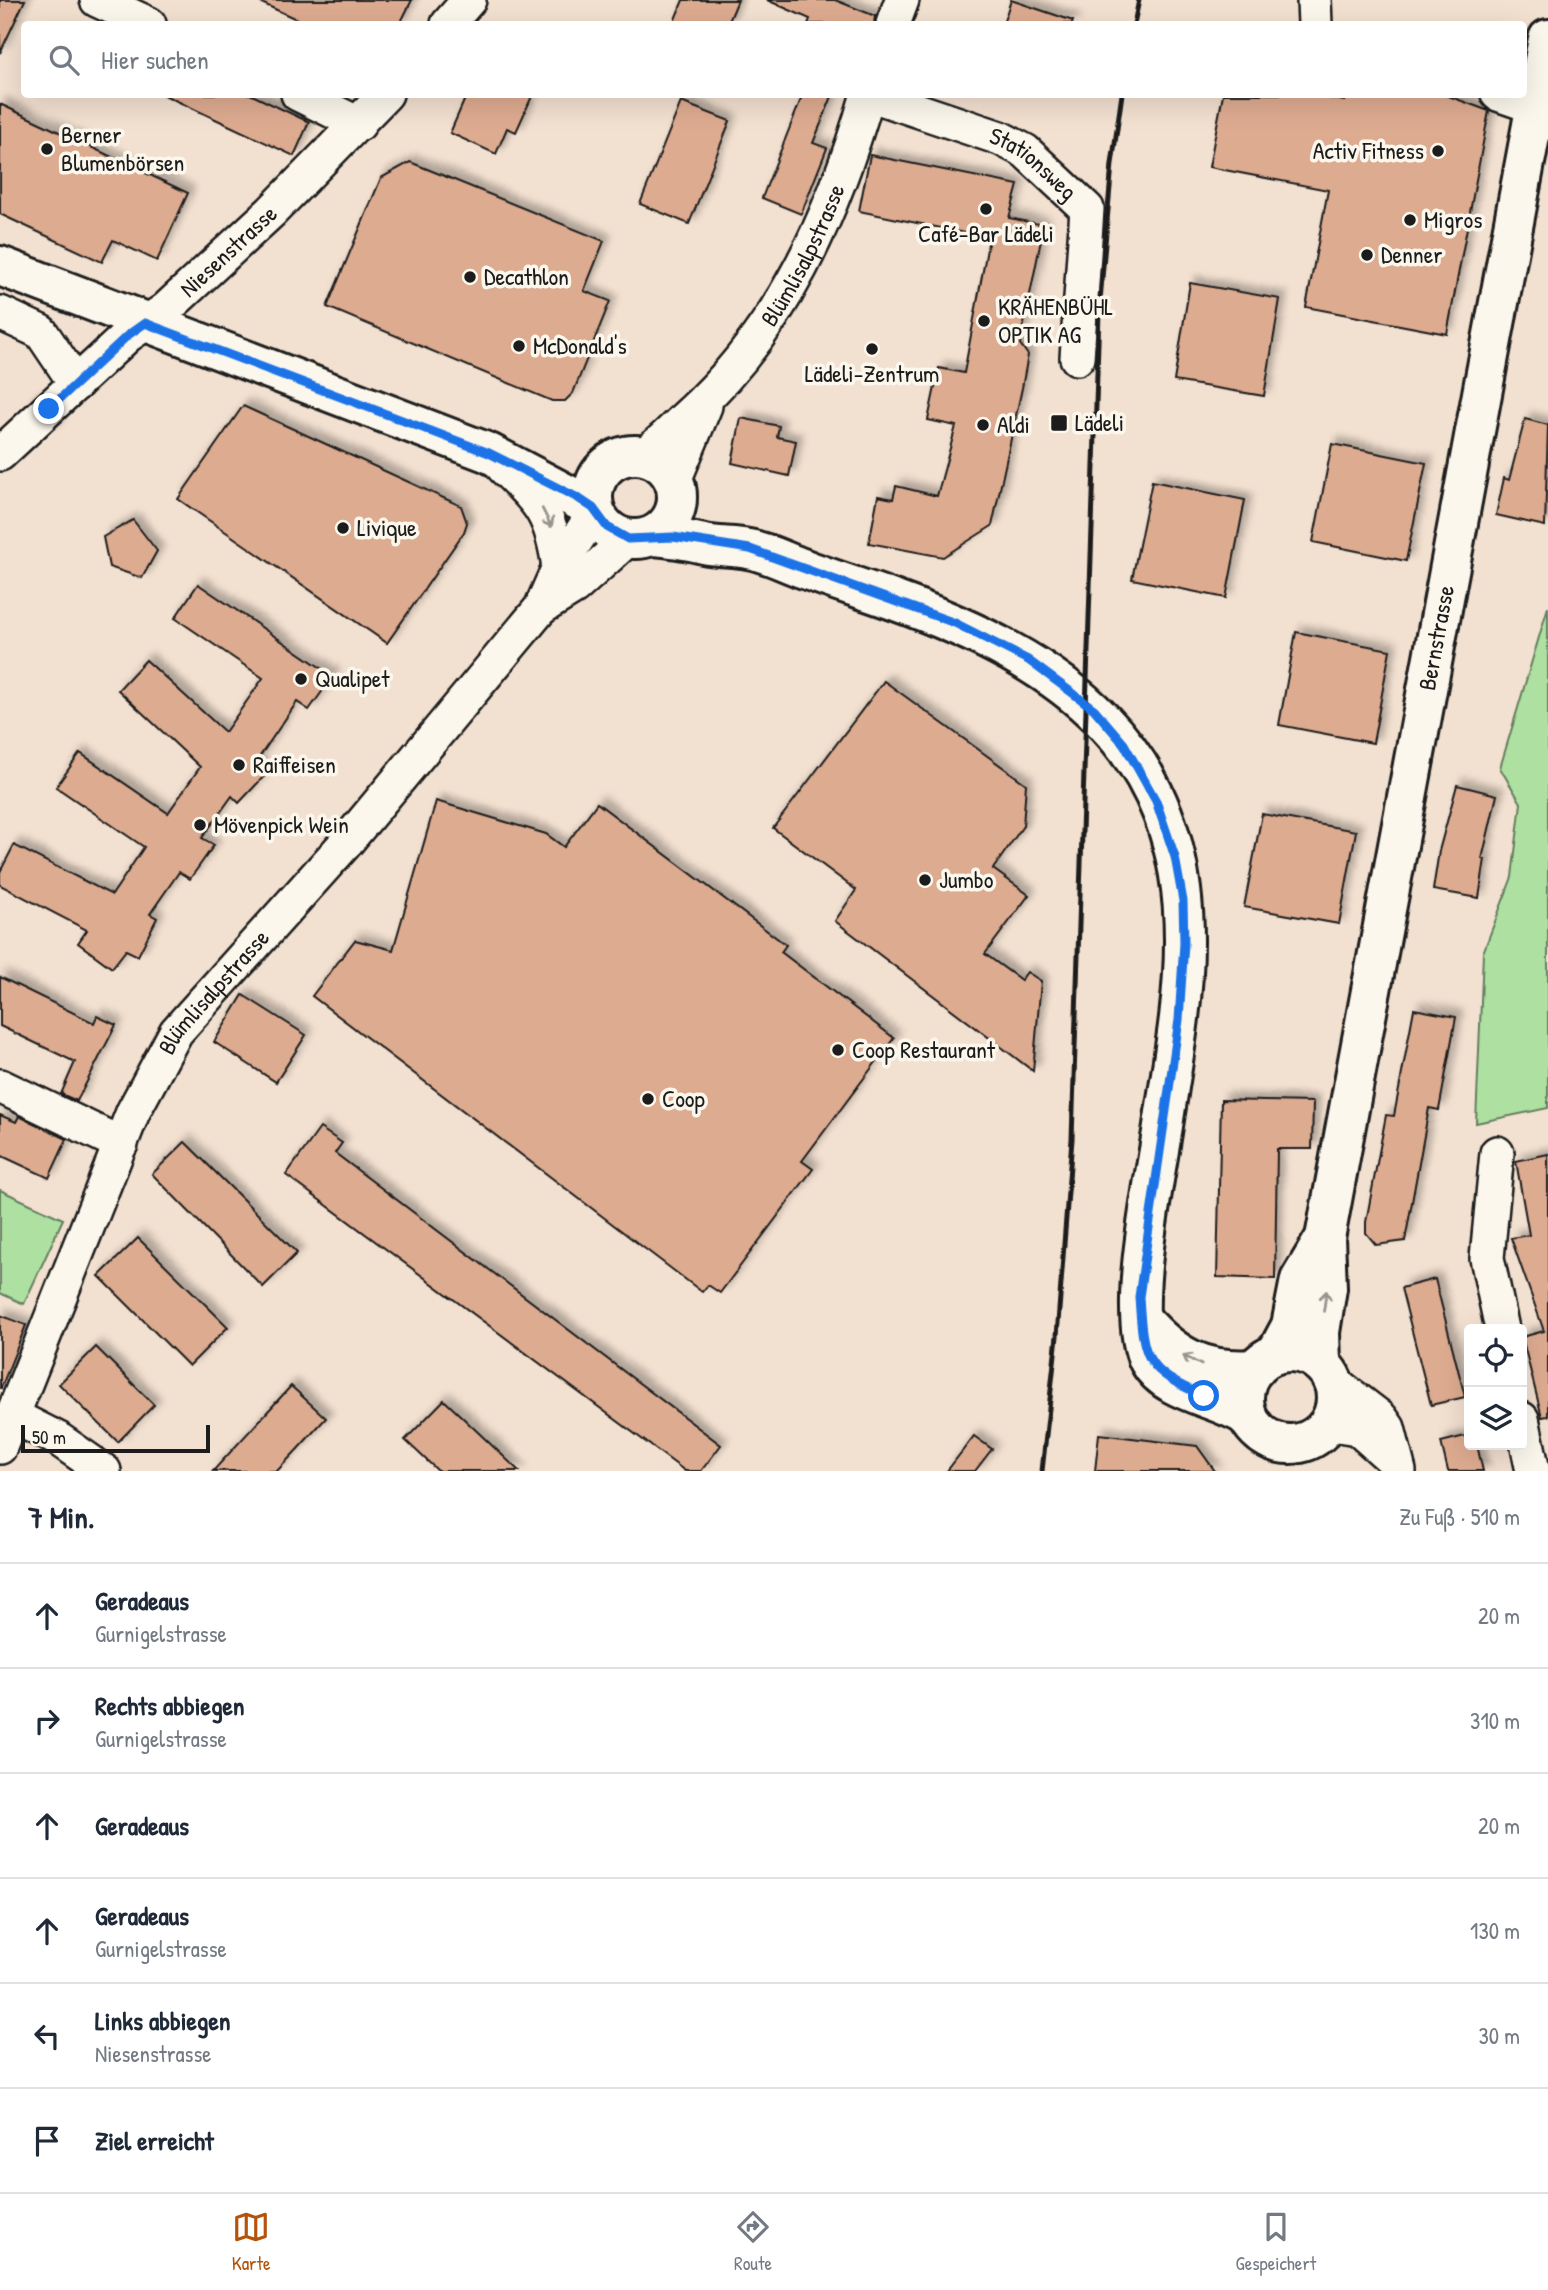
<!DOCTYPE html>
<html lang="de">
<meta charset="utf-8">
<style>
body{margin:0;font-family:"Patrick Hand",sans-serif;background:#f6f6f7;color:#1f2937}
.controls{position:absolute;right:21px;bottom:21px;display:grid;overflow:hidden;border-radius:7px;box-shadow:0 7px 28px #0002}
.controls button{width:63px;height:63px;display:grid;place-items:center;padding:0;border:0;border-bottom:2px solid #e0e1e3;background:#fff;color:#1f2937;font:35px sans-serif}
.scale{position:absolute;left:21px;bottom:18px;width:189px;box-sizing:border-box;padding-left:7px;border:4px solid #1c1c1c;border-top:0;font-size:19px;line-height:24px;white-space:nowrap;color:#1c1c1c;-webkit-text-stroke:5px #fbf7ec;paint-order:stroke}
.stop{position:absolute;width:21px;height:21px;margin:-16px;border:5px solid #1a73e8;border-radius:50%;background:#fff}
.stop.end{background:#1a73e8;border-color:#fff;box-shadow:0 2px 7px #0008}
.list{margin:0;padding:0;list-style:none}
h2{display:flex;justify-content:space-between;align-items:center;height:91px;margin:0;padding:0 28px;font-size:30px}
h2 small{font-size:23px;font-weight:400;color:#747a83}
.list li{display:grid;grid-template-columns:46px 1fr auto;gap:21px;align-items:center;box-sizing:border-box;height:105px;padding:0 28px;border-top:2px solid #e0e1e3}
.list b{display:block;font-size:26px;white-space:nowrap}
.list p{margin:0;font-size:23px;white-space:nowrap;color:#747a83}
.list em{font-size:23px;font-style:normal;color:#747a83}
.icon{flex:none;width:38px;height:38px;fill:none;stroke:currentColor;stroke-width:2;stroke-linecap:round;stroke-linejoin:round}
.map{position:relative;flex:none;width:1548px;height:1471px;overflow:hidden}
.search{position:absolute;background:#fff;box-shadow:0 7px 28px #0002;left:21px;right:21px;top:21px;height:77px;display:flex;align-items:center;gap:18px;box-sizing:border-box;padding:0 24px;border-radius:7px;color:#747a83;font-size:26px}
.sheet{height:721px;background:#fff}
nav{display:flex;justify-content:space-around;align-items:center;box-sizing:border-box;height:98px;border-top:2px solid #e0e1e3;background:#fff;font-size:19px;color:#747a83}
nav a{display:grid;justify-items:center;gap:4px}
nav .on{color:#b45309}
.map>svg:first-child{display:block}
.green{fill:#ade0a1;stroke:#647e5e;stroke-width:2}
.building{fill:#ddab90;stroke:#1c1c1c;stroke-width:2;filter:url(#shadow)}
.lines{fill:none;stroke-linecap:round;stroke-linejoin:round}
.minor-casing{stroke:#1c1c1c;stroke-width:38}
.major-casing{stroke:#1c1c1c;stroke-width:44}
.minor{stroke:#fbf7ec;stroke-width:33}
.major{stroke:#fbf7ec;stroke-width:38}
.rail{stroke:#1c1c1c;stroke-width:5}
.oneway{stroke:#97948e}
.route{stroke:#1a73e8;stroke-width:9}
.poi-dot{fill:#1c1c1c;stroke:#fbf7ec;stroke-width:2.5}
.labels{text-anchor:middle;stroke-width:7;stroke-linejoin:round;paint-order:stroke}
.poi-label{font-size:24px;fill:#1c1c1c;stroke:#fbf7ec;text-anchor:start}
.street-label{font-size:24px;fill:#1c1c1c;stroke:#fbf7ec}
</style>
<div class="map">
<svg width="1548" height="1471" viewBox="0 0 1548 1471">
<defs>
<filter id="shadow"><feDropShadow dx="6" dy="-6" stdDeviation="3.5" flood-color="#0004"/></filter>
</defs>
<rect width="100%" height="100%" fill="#f2e0d0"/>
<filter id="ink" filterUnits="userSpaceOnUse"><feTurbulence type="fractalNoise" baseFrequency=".0143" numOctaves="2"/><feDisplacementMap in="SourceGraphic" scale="14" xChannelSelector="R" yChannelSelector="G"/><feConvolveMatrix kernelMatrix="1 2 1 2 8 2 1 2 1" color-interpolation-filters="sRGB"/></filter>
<g filter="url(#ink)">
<g class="green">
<polygon points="1548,607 1548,1108 1476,1123 1483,953 1512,877 1521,803 1500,768"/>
<polygon points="0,1190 63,1219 24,1304 0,1293"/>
</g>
<g class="building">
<polygon points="0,0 25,0 0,53"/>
<polygon points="255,0 412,0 400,24 307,24"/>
<polygon points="683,0 738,0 728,24 673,24"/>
<polygon points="767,0 835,0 875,16 874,24 808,24 810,19"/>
<polygon points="1011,0 1073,21 1072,24 1003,24"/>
<polygon points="162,94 250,94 309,122 294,156"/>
<polygon points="467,94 533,94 516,132 507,128 496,154 450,133"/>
<polygon points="803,94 833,94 813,143 827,148 801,214 762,198"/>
<polygon points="1223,94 1308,94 1345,101 1346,94 1443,94 1489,111 1447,334 1306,307 1328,190 1209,167"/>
<polygon points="681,102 730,121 689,224 640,204"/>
<polygon points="0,104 188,193 157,261 113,240 102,262 0,214"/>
<polygon points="870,155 1018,185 1009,218 1044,225 1020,344 1028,355 1022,388 992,526 943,557 869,543 878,496 893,499 896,486 937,496 956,426 928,420 939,368 964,373 989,238 859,211"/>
<polygon points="410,162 604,241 584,291 610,301 573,393 565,401 552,401 327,307 381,178"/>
<polygon points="1190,283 1280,299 1264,396 1174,381"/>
<polygon points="243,406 461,506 467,523 464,532 387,643 178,499"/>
<polygon points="741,418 779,426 777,437 796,441 789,476 732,463"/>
<polygon points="1525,419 1548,425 1545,526 1496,515 1504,478 1509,480"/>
<polygon points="1332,444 1426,463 1406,561 1313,542"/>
<polygon points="1152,481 1245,500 1226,598 1132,579"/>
<polygon points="133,520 157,551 142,578 109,567 103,537"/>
<polygon points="198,584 333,676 309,710 297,702 256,762 268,772 239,803 232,796 202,838 214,845 190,879 179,872 150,914 157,918 138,956 126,950 112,968 78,943 87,930 0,885 0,872 14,845 112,895 144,847 56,787 80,753 168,813 200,767 118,690 146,660 225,732 263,678 175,618"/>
<polygon points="1296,632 1390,650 1373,743 1279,725"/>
<polygon points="884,681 1026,784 1023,826 993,869 1029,895 985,954 1021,980 1027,972 1041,981 1033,1071 835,921 856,890 773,828"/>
<polygon points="1457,785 1497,795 1482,859 1485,859 1479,898 1433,890 1439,851"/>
<polygon points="436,801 546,834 564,847 597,803 786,945 781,952 894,1038 802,1161 813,1169 720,1293 708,1285 702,1292 312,996 355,940 393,950"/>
<polygon points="1262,814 1356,831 1339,924 1244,907"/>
<polygon points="0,977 94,1023 97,1016 116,1025 77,1101 61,1094 75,1062 0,1026"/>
<polygon points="243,995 306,1035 276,1082 214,1042"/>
<polygon points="1414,1009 1456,1017 1439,1110 1429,1108 1405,1241 1376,1245 1366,1233 1366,1222 1386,1115 1394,1116"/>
<polygon points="1221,1100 1313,1102 1312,1149 1277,1149 1275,1279 1217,1277"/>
<polygon points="0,1115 16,1122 19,1116 67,1139 49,1178 0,1155"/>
<polygon points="320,1128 342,1143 335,1153 721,1445 701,1471 685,1471 286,1175"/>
<polygon points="185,1142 297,1253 263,1287 152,1174"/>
<polygon points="1548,1154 1548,1416 1542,1417 1522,1337 1544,1331 1511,1238 1529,1235 1516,1161"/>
<polygon points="138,1238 228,1327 189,1366 99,1276"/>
<polygon points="1435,1279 1465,1397 1431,1405 1401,1288"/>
<polygon points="0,1315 26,1325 1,1388 0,1388"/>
<polygon points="96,1347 154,1405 118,1442 59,1384"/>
<polygon points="291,1386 326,1418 296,1451 277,1471 213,1471"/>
<polygon points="444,1400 519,1471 438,1471 405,1440"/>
<polygon points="1099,1434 1197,1446 1215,1471 1095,1471"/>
<polygon points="1469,1435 1469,1445 1477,1445 1483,1471 1448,1471 1441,1442"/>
<polygon points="974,1436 992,1449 975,1471 947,1471"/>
</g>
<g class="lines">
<defs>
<g id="minor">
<polyline points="97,0 149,24"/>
<polyline points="1314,0 1315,24"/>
<polyline points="448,24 469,0"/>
<polyline points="893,24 902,0"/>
<polyline points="298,94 359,124"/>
<path id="s1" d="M869,94L1000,138L1025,151L1087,209L1077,358"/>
<polyline points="1498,94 1535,107"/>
<polyline points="0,313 41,332 76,384"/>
<path id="s2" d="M0,454L128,335L165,310L271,212L386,94"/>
<path id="s3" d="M643,455C660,444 672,430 687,416C782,331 833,215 868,94"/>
<path d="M503,467C541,505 551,513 559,567"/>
<polyline points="674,481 705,406"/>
<polyline points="541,608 575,587 628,539"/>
<polyline points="0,1086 121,1144"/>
<polyline points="1497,1153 1487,1258 1502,1329"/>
<polyline points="1334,1382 1381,1418 1388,1428 1399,1471"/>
<polyline points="13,1416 58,1439 104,1471"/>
<polyline points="1522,1419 1533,1471"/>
<polyline points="1327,1423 1357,1428 1392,1459"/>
<path id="s4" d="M0,1447L133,1112L176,1032L344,845L541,608L559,567L594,513"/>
</g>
<g id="major">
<polyline points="0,266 489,453 593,508"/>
<circle cx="635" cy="497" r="42"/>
<path d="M653,536C671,537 687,540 704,544C718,547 734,546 748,549C767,552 785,562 802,568C833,580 863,589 893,600C1062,661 1185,745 1184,942C1184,1004 1172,1065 1163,1126C1155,1180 1125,1315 1149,1361C1166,1393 1219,1397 1248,1417"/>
<path d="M1141,1319C1174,1357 1204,1373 1255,1369"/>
<circle cx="1290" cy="1398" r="46"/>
<polyline points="1276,1354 1291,1326 1300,1280 1325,1238"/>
<path id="s5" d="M1321,1364L1320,1332L1327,1288L1325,1238L1548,39"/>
</g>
</defs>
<use href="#minor" class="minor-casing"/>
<use href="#major" class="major-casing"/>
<use href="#minor" class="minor"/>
<use href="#major" class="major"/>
<g class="rail">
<polyline points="1134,24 1139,0"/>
<polyline points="1042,1471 1057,1336 1072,1139 1099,312 1112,164 1122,94"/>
</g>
</g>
<defs><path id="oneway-shaft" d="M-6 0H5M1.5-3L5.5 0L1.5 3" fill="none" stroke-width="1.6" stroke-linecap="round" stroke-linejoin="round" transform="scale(1.75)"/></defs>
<g class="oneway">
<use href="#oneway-shaft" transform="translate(547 518) rotate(63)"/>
<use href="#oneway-shaft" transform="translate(1325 1301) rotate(-82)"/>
<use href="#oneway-shaft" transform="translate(1192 1360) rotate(-152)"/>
</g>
</g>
<g class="lines" filter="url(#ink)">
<path class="route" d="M49,409L128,335L145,323L489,453L578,498L593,508L607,527L628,539L673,537L750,549L955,623L1028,660L1094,709L1124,744L1156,801L1175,857L1183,901L1184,943L1179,1020L1139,1297C1143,1360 1145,1370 1204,1396"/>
</g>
<g class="poi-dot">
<circle cx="47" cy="149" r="7"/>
<circle cx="1438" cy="151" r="7"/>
<circle cx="986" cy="209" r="7"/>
<circle cx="1410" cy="220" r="7"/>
<circle cx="1367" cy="255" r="7"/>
<circle cx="470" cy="277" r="7"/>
<circle cx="984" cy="321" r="7"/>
<circle cx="519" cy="346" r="7"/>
<circle cx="872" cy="349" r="7"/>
<rect x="1050" y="414" width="18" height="18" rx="3.5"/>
<circle cx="983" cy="425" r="7"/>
<circle cx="343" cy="528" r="7"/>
<circle cx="301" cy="679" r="7"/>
<circle cx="239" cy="765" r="7"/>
<circle cx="200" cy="825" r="7"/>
<circle cx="925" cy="880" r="7"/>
<circle cx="838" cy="1050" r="7"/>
<circle cx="648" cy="1099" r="7"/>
</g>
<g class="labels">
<g class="poi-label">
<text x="61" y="143">Berner<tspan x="61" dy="28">Blumenbörsen</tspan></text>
<text x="1424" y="159" text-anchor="end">Activ Fitness</text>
<text x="1424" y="228">Migros</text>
<text x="986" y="242" text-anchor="middle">Café-Bar Lädeli</text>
<text x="1381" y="263">Denner</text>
<text x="484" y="285">Decathlon</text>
<text x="998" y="315">KRÄHENBÜHL<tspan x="998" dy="28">OPTIK AG</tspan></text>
<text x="533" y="354">McDonald's</text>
<text x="872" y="382" text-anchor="middle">Lädeli-Zentrum</text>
<text x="1075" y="431">Lädeli</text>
<text x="997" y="433">Aldi</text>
<text x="357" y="536">Livique</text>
<text x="315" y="687">Qualipet</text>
<text x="253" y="773">Raiffeisen</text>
<text x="214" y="833">Mövenpick Wein</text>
<text x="939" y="888">Jumbo</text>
<text x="852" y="1058">Coop Restaurant</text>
<text x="662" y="1107">Coop</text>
</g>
<g class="street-label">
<text dy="8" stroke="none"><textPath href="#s1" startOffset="180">Stationsweg</textPath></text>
<text dy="8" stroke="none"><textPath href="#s2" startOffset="306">Niesenstrasse</textPath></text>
<text dy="8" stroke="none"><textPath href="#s3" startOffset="259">Blümlisalpstrasse</textPath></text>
<text dy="8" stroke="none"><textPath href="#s5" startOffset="737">Bernstrasse</textPath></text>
<text dy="8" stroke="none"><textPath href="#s4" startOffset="506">Blümlisalpstrasse</textPath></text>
</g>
</g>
</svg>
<div class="controls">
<button><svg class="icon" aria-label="locate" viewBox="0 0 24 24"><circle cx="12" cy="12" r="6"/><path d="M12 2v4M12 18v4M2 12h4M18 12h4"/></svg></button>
<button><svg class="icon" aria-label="layers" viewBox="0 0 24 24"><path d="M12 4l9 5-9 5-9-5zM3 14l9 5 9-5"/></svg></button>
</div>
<div class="scale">50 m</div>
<div class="stop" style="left:1204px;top:1396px"></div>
<div class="stop end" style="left:49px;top:409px"></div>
<div class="search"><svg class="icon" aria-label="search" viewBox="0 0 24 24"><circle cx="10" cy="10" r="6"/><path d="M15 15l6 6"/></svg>Hier suchen</div>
</div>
<section class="sheet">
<h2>7 Min.<small>Zu Fuß · 510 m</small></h2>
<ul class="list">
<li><svg class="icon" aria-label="ahead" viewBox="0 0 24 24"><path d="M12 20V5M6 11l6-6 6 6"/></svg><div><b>Geradeaus</b><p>Gurnigelstrasse</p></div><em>20 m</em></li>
<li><svg class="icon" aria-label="right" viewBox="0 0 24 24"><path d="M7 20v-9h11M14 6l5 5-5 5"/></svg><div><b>Rechts abbiegen</b><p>Gurnigelstrasse</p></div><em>310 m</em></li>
<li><svg class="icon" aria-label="ahead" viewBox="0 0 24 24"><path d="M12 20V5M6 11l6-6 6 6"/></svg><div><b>Geradeaus</b></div><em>20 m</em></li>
<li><svg class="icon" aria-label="ahead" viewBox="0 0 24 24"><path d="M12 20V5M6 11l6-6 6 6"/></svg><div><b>Geradeaus</b><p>Gurnigelstrasse</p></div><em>130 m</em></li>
<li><svg class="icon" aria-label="left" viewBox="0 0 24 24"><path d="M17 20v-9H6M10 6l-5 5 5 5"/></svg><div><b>Links abbiegen</b><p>Niesenstrasse</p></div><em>30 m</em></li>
<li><svg class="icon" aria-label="arrive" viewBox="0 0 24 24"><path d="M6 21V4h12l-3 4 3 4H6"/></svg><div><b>Ziel erreicht</b></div></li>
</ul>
</section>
<nav>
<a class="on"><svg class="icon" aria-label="map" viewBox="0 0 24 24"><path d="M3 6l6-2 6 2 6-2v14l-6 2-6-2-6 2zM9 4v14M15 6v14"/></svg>Karte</a>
<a><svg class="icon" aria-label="directions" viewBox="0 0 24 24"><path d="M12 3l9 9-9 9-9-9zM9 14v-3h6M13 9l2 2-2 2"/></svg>Route</a>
<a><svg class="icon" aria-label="saved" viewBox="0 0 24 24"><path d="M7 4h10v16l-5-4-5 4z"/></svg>Gespeichert</a>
</nav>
